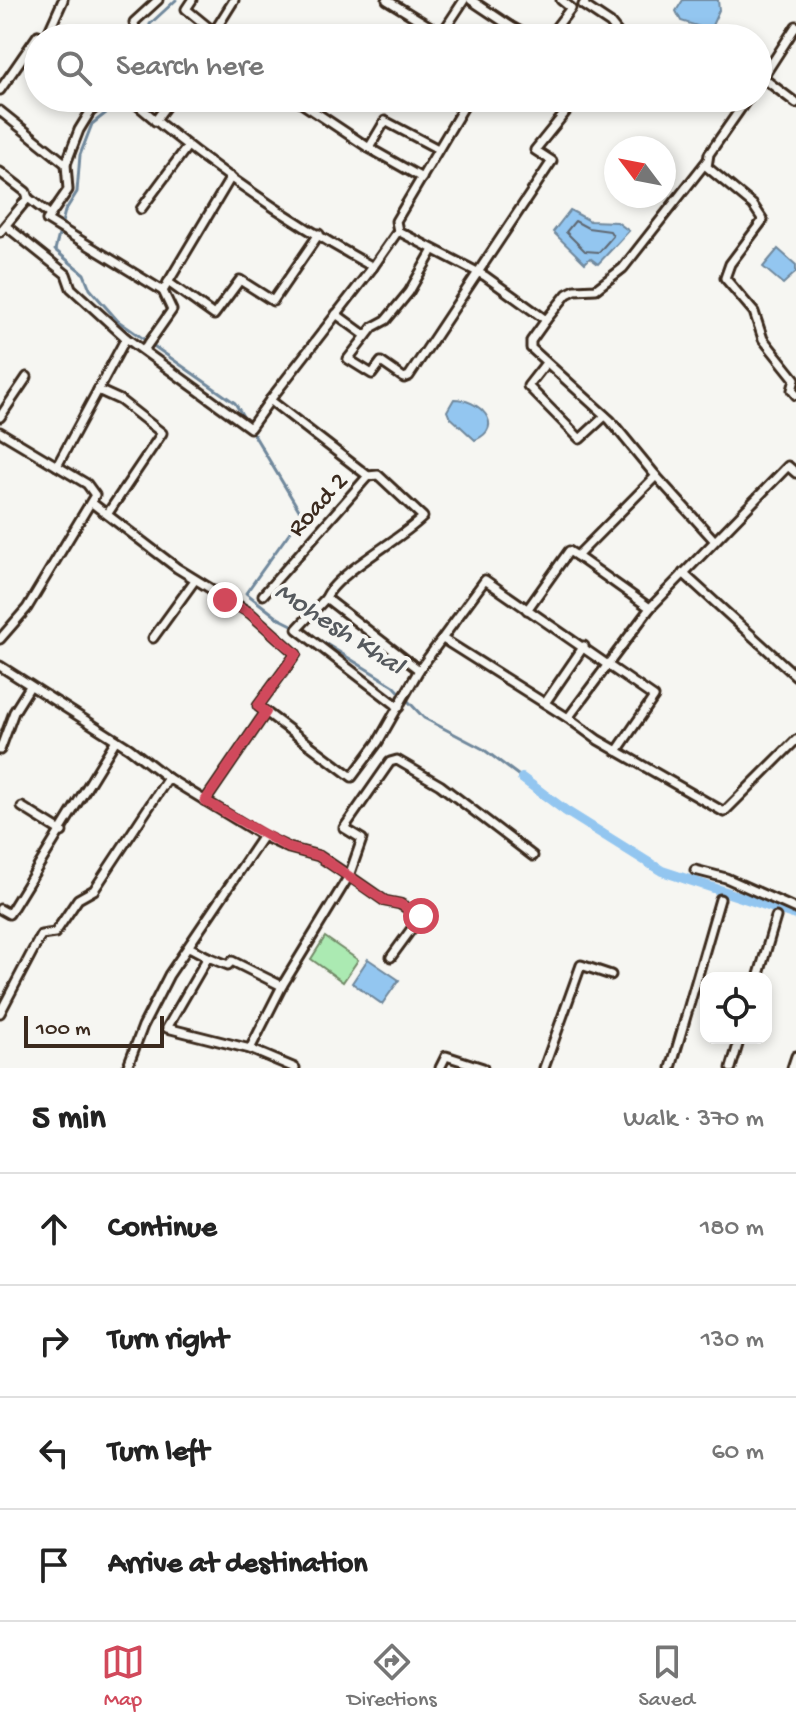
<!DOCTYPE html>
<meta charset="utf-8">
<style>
body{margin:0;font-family:"Gochi Hand",sans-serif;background:#f6f6f6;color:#222}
.controls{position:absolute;right:24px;bottom:24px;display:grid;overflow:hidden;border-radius:16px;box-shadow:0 4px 12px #0003}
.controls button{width:72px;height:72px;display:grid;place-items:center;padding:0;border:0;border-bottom:2px solid #e0e0e0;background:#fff;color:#222;font:40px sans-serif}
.compass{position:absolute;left:604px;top:136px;width:72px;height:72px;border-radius:50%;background:#fff;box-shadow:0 4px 12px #0003;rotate:302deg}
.scale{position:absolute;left:24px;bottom:20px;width:140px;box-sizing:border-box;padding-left:8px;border:4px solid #3b2a1e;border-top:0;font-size:22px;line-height:28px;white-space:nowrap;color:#3b2a1e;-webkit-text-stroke:6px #f6f6f2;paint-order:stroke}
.stop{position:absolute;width:24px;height:24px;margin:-18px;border:6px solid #d1495b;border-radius:50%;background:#fff}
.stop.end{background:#d1495b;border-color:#fff;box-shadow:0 2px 8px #0008}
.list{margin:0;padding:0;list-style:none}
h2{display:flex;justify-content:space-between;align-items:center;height:104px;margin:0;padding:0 32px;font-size:34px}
h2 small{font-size:26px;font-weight:400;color:#767676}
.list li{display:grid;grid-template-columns:52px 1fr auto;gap:24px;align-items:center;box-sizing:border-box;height:112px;padding:0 32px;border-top:2px solid #e0e0e0}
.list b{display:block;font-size:30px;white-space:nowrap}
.list em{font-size:26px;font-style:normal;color:#767676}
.icon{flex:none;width:44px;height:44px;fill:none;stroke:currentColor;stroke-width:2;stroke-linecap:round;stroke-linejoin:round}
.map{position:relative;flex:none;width:796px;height:1068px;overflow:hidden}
.search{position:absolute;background:#fff;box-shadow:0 4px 12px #0003;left:24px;right:24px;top:24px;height:88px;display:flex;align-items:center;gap:20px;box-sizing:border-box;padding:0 28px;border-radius:44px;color:#767676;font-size:30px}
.sheet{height:552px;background:#fff}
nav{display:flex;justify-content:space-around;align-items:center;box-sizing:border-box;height:112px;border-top:2px solid #e0e0e0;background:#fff;font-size:22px;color:#767676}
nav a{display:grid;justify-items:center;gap:4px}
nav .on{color:#d1495b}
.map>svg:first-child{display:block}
.green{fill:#abeab2;stroke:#738a68;stroke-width:2}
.water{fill:#93c6f0;stroke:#70889c;stroke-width:2}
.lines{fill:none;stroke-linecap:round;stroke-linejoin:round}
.shore{stroke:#5e6872;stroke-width:2}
.stream{stroke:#70889c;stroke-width:3}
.canal{stroke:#93c6f0;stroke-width:10}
.street-casing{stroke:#3b2a1e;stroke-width:13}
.street{stroke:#f6f6f2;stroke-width:7}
.route{stroke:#d1495b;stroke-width:10}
.labels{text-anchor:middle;stroke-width:8;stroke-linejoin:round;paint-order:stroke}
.street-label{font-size:26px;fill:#3b2a1e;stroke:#f6f6f2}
.water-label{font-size:28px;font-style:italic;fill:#55595d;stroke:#f6f6f2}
</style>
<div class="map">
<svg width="796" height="1068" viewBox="0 0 796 1068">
<rect width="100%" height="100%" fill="#f6f6f2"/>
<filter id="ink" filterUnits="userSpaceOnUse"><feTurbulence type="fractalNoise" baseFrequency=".0125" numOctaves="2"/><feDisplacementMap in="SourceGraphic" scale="16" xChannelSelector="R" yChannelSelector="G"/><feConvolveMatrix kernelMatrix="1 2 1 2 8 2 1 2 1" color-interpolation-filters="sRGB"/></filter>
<g filter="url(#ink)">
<polygon class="green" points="325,937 358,960 343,982 311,959"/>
<g class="water">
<polygon points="683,0 718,0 719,10 710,30 681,21 676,11"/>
<polygon points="570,210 590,221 617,222 629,231 598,264 590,258 585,263 553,232"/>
<polygon points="778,249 796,265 796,272 783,284 763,267"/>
<path d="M454,399C478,399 507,426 475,440L449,416L447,411Z"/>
<polygon points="368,959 399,980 382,1004 352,983"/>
</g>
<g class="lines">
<polygon class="shore" points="575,221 588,228 610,231 613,236 599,252 585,251 566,232"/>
<g class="stream">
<polyline points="148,38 150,24 176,0"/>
<polyline points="125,98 92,124 80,155 77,192 65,211 55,250 84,274 90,289 118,321 235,403 302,515 246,593 278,618 298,628"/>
<polyline points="305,631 394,686 424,718 483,749 522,778"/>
</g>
<polyline class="canal" points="522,778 566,811 662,871 796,915"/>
<defs>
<g id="street">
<polyline points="192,0 186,9 214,32 234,0"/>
<polyline points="387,0 442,34"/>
<polyline points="471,0 510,26"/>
<polyline points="586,0 583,5 610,23 622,38"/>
<polyline points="441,35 464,0"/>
<polyline points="46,38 63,0"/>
<polyline points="136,38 134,22 158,0"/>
<polyline points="502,38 510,26 532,38"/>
<polyline points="548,38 571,8 561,0"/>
<polyline points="763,78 796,103"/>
<polyline points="758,85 796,26"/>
<polyline points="0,90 38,35 45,38"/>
<polyline points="107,98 90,112 79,130 66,164 68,190 47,220 163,291 231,177"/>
<path d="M129,98C205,163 285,219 373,267L398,231L485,276L546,320L567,294L575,290L596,289L623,268L707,161"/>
<polyline points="294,98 369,148 385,121 438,149"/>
<polyline points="748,98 709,154 707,167 753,205 763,220 730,264 725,278 754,312 763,339 795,379 792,390 796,395"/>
<polyline points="0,111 66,164"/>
<polyline points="155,121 172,98"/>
<polyline points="369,148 422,178"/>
<polyline points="0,172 26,192 28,198"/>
<polyline points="141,209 187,147"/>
<polyline points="6,226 66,274 71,288 126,338 57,466"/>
<polyline points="398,231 396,221 469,98"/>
<polyline points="0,232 28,198 49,214"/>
<polyline points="433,250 409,292 386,320 373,327 348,359 372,374 381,362 404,378 409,376 552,161 535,150 577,98"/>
<polyline points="168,282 214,315 240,280 273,301 319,234"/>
<polyline points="336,314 366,336"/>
<path d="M126,338L250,428L270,400L368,476L378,475L423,517C400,540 334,575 326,598"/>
<polyline points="144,350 172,310 163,291"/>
<polyline points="546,363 528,386 580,439 605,416"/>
<polyline points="98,390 120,400 162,433 108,513"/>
<polyline points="270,400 373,267"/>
<polyline points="0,417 27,377"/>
<polyline points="0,432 87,484 95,495 27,608 0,639"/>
<polyline points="796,473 788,466 650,608 568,718 598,740 724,812 796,740"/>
<polyline points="656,476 714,540"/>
<polyline points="92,503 177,568 250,613 296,654 258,706 352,777 378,742 419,670 485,580 654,697 617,751"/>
<polyline points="577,556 650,608"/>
<polyline points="683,573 796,676"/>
<polyline points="263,595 368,476"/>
<polyline points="527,610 569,551 577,556 656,476 610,420 531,348 531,341 546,320"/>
<polyline points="153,638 195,580"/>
<polyline points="443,639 568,718"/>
<polyline points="0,666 129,748 168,778 263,836 289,848 319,856 349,876 282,986 250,1049 295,1068"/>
<polyline points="545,703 584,646"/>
<polyline points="399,707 297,629 326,598 419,670"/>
<polyline points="0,750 14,712 29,688"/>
<polyline points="205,801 266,712"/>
<polyline points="22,807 62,832"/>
<polyline points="695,870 726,878 796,909"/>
<polyline points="0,909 9,914 116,740"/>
<polyline points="189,947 208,957 167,1028 250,1049"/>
<polyline points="208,957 228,965 232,961 282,986"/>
<polyline points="391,957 421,916 400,904 385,901 349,876 362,839 344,828 390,762 397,760 440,785 533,856"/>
<polyline points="758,978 776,917"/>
<polyline points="0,1013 41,935 55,933 78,899 94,890 168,778"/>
<polyline points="127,1068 143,1026 169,975 263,836"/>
<polyline points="440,1068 446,1056 483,1068"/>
<polyline points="544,1068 581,965 611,975"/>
<polyline points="671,1068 720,899"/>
<polyline points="731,1068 740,1038"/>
<polyline points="792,1068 796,1056"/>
</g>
</defs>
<use href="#street" class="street-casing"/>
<use href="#street" class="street"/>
</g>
</g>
<g class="lines" filter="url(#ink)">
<polyline class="route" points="225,600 250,613 296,654 258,706 266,712 205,801 289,848 319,856 385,901 400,904 421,916"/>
</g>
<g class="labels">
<g class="street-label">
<text transform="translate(316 503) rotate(-48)" y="9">Road 2</text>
</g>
<g class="water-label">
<text transform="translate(341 626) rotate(33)" y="10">Mohesh Khal</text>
</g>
</g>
</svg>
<div class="controls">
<button><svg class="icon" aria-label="locate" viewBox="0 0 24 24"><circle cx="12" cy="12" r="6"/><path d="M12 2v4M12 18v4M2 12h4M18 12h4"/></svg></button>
</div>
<svg class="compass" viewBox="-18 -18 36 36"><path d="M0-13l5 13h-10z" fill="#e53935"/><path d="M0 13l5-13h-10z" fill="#767676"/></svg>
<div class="scale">100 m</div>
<div class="stop" style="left:421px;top:916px"></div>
<div class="stop end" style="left:225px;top:600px"></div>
<div class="search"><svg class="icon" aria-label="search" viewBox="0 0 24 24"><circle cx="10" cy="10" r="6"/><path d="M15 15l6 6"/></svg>Search here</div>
</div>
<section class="sheet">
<h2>5 min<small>Walk · 370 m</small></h2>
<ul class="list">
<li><svg class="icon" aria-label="ahead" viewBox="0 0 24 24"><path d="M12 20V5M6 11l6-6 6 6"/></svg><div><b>Continue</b></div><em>180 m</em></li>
<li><svg class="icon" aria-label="right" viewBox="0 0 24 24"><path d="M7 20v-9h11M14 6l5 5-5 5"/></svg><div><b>Turn right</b></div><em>130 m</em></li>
<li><svg class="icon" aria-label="left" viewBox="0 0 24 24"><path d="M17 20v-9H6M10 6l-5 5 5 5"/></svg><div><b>Turn left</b></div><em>60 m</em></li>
<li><svg class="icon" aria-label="arrive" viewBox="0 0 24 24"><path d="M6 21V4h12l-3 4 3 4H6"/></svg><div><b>Arrive at destination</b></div></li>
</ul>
</section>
<nav>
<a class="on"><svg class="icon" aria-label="map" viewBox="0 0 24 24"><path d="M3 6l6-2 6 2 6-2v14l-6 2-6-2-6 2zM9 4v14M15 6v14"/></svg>Map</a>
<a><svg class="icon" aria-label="directions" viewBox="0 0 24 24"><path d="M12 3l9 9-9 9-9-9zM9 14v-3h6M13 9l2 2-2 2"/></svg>Directions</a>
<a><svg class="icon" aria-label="saved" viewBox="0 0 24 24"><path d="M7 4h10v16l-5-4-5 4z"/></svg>Saved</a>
</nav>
